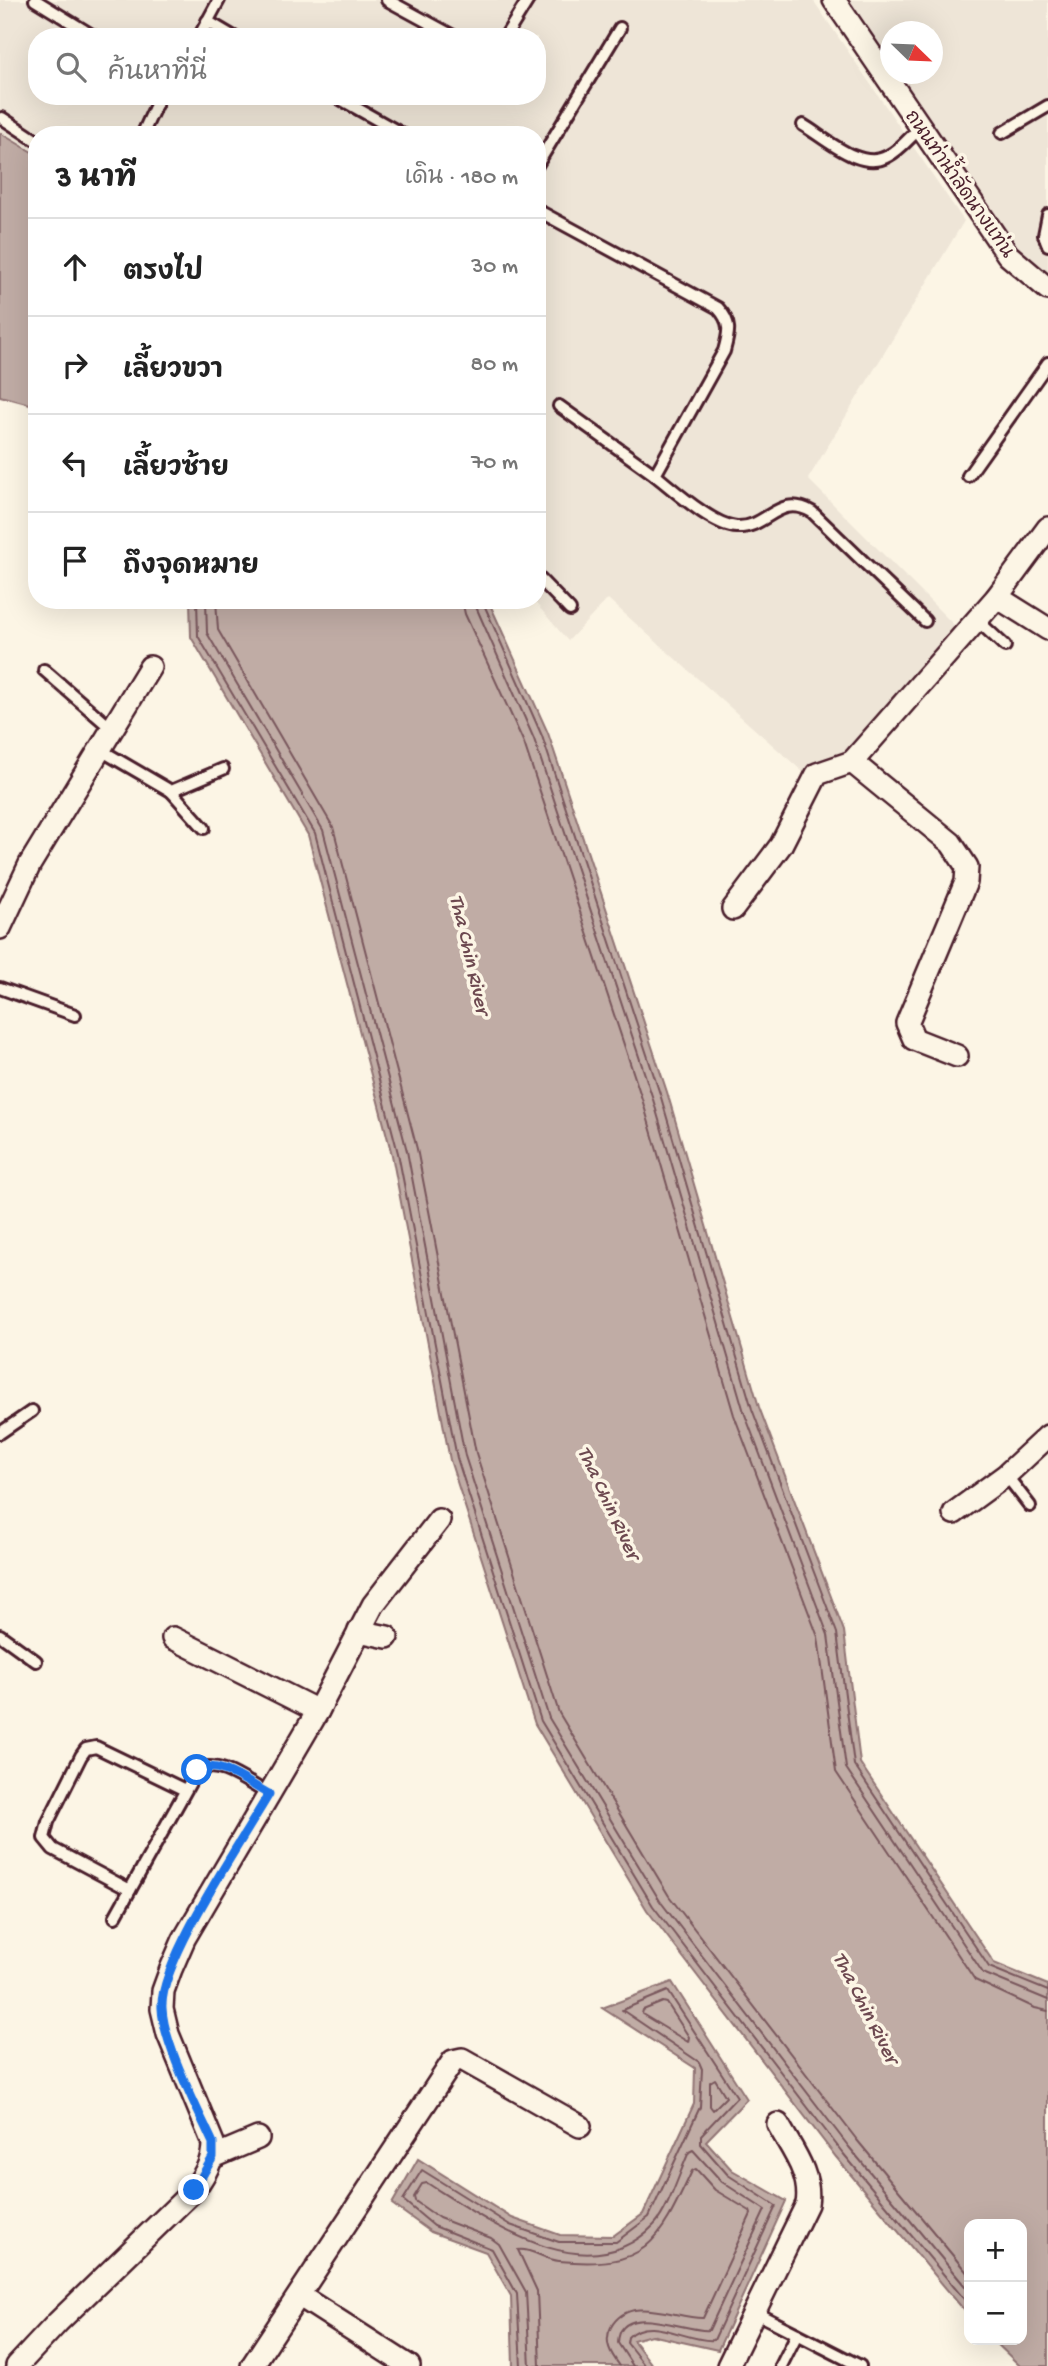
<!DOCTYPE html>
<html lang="th">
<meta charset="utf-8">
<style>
body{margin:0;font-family:"Gochi Hand","Playpen Sans Thai",sans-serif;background:#f2f2f2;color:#222}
.controls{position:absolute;right:21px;bottom:21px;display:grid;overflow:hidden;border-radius:14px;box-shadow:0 7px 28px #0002}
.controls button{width:63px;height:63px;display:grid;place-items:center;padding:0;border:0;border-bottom:2px solid #e0e0e0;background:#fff;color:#222;font:35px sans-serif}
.compass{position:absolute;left:880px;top:21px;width:63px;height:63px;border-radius:50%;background:#fff;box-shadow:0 7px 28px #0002;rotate:113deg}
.stop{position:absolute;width:21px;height:21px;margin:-16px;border:5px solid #1a73e8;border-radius:50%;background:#fff}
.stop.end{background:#1a73e8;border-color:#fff;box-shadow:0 2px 7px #0008}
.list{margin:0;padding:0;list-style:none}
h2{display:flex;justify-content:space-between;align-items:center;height:91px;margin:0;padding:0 28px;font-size:30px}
h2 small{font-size:23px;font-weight:400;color:#767676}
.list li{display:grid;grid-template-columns:46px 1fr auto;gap:21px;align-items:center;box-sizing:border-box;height:98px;padding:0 28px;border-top:2px solid #e0e0e0}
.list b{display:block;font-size:26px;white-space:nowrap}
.list em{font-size:23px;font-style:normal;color:#767676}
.icon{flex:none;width:38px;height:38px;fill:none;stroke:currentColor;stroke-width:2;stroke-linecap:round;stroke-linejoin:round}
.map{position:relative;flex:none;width:1048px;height:2366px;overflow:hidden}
.search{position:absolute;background:#fff;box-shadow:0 7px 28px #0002;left:28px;top:28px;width:518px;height:77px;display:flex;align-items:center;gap:18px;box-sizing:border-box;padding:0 24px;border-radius:28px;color:#767676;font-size:26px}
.panel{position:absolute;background:#fff;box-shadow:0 7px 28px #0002;left:28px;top:126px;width:518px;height:483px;border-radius:28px}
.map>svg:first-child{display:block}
.built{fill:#eee5d7;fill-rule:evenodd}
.water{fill:#c0aca5;stroke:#917474;stroke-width:2}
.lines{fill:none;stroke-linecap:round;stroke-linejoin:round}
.shore{stroke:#79575c;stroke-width:2}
.service-casing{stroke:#4a1f2b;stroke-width:16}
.minor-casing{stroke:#4a1f2b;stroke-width:26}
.service{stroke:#fcf5e5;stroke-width:10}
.minor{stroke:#fcf5e5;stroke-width:21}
.route{stroke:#1a73e8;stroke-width:9}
.labels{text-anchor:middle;stroke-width:7;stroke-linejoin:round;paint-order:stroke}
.street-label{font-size:19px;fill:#4a1f2b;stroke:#fcf5e5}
.water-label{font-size:21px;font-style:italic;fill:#6d4950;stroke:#fcf5e5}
</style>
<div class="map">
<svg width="1048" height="2366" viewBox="0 0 1048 2366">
<rect width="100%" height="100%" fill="#fcf5e5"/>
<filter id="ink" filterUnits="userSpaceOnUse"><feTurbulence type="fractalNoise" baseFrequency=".0143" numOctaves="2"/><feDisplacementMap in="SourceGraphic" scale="14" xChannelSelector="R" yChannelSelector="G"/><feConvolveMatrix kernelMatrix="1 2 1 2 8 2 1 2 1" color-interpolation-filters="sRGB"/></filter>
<g filter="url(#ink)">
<g class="built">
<path d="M0,0H813L964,221L808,479L972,643L820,787L608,599L568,641L533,600H537V135H37V155L0,133ZM37,37H537V96H37Z"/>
<polygon points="849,0 1048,0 1048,280 1001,237 896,74 932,74 932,32 890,32 890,65"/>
</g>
<g class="water">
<polygon points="0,133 37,155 37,406 0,396"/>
<polygon points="190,600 488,600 548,733 667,1092 759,1407 844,1631 860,1763 994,1963 1048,1985 1048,2366 1020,2366 993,2340 1022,2340 1022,2224 969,2224 969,2316 836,2157 647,1910 535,1724 450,1460 392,1155 308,835 191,637"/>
<polygon points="672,1982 747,2099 706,2141 732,2170 786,2201 718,2350 651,2335 633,2340 653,2366 513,2366 511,2296 486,2252 431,2232 392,2204 418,2159 512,2218 560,2235 613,2236 643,2214 694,2104 695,2068 602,2008"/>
</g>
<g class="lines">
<g class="shore">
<polyline points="197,600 198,636 315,833 398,1153 457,1458 541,1721 653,1906 842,2152 969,2305"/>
<polyline points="206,600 207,633 323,830 407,1151 465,1456 549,1718 660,1901 849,2147 969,2291"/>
<polyline points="216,600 218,630 333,827 417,1149 476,1453 559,1713 669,1896 857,2140 969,2275"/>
<polyline points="462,600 465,614 524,743 642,1099 734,1415 818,1637 836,1772 975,1980 1035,2008 1048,2011"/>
<polyline points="473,600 534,739 652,1096 744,1412 828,1635 846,1768 983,1973 1048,2000"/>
<polyline points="482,600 542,736 660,1094 752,1409 837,1633 854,1765 989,1967 1048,1991"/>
<polygon points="663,2002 667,2003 689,2037 688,2042 642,2014 643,2010"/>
<polygon points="715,2079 726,2097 713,2110 710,2106 710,2082"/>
<path d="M521,2366L517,2294L492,2249L434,2226L403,2200L422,2170L510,2225L559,2242H616L649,2217L700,2107L702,2069L699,2062L622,2010L668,1991L737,2097L701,2135V2144L728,2175L776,2206L714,2340C689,2343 649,2314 628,2337L627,2343L645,2366"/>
<path d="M530,2366L526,2292L499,2244L491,2238L439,2218L415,2201L414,2197L422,2184L427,2183C489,2222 588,2294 654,2225C668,2211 680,2171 689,2152L693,2150L722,2182L765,2210L709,2330C688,2333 619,2299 618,2343L633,2366"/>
<path d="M540,2366L537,2291L518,2250C531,2248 545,2260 559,2261C647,2269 658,2244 692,2171L696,2169L715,2190L750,2211L751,2214L703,2318C676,2319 630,2293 611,2327C603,2342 611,2354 620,2366"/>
</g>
<defs>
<g id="service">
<polyline points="35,0 95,37"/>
<polyline points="387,0 455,37"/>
<polyline points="207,21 234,37"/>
<polyline points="199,37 219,0"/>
<polyline points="505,37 528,0"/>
<polyline points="335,96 404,135"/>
<polyline points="2,118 37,141"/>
<path d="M803,125C825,138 861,172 888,156C900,150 911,136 921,127"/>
<polyline points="1002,133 1048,106"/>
<polyline points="142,135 160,96"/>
<polyline points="537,165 620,28"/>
<path d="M537,210L718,308C732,323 729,333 724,351L655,475L559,406"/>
<polyline points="1048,215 1044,235 1048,245"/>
<path d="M655,475C674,490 713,526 737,527C768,528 778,493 812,512L925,621"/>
<polyline points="968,476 1048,363"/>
<polyline points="537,576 570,610"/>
<polyline points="977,620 1005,646"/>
<polyline points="44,670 112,729"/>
<polyline points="99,749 171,791 204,828"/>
<polyline points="171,791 223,769"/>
<polyline points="0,988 75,1015"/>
<polyline points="0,1433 32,1411"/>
<polyline points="1006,1475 1030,1506"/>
<polyline points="0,1635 36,1661"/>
<polyline points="130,1890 53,1849 44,1838 48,1822 81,1756 86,1749 96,1747 185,1790"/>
<path d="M115,1917L197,1770C219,1758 249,1784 269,1794"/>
<polyline points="754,2312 860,2366"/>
<polyline points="781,2366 797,2334"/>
</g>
<g id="minor">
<polyline points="834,0 1008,255 1048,289"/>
<polyline points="997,597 1048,629"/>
<polyline points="733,909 781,845 817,774 852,762"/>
<polyline points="0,928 30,864 150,667"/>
<polyline points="957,1056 914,1039 907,1023 966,882 967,867 951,843 852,762 997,597 1048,528"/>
<polyline points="954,1513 1006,1475 1048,1436"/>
<polyline points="359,1631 387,1637"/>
<polyline points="173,1638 318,1711"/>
<polyline points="213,2157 258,2138"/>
<polyline points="300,2296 409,2366"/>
<path d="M17,2366L58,2322L194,2190C205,2174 213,2162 213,2143L168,2034L162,2009L163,1991L171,1969L184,1939L318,1711L373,1605L439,1520"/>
<polyline points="252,2366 453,2061 462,2059 580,2126"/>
<path d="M728,2366L807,2204C812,2174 792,2150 778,2124"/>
</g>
</defs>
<use href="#service" class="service-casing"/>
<use href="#minor" class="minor-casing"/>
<use href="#service" class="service"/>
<use href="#minor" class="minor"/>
</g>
</g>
<g class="lines" filter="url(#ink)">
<path class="route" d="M194,2190L213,2157V2143C198,2110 163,2043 162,2008C159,1962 243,1839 269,1794C249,1784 219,1759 197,1770"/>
</g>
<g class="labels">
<g class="street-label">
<text transform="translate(961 183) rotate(55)" y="7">ถนนท่าน้ำลัดนางแท่น</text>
</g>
<g class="water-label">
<text transform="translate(471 954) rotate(77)" y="7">Tha Chin River</text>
<text transform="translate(610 1502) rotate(65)" y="7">Tha Chin River</text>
<text transform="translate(867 2007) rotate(63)" y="7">Tha Chin River</text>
</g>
</g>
</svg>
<div class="controls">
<button>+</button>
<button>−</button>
</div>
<svg class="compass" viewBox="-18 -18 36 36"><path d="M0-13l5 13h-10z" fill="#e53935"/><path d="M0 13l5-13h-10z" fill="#767676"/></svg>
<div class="stop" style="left:197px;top:1770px"></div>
<div class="stop end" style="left:194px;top:2190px"></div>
<div class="search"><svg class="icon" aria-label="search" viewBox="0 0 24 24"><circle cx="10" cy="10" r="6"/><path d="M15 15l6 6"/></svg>ค้นหาที่นี่</div>
<section class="panel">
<h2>3 นาที<small>เดิน · 180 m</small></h2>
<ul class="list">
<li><svg class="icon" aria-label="ahead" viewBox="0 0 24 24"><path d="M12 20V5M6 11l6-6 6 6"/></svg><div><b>ตรงไป</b></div><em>30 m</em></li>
<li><svg class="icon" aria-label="right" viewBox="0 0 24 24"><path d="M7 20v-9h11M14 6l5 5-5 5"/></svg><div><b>เลี้ยวขวา</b></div><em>80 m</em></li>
<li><svg class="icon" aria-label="left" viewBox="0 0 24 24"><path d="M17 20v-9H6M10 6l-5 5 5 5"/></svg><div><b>เลี้ยวซ้าย</b></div><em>70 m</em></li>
<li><svg class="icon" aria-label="arrive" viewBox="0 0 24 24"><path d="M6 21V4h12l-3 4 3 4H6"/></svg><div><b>ถึงจุดหมาย</b></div></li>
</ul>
</section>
</div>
